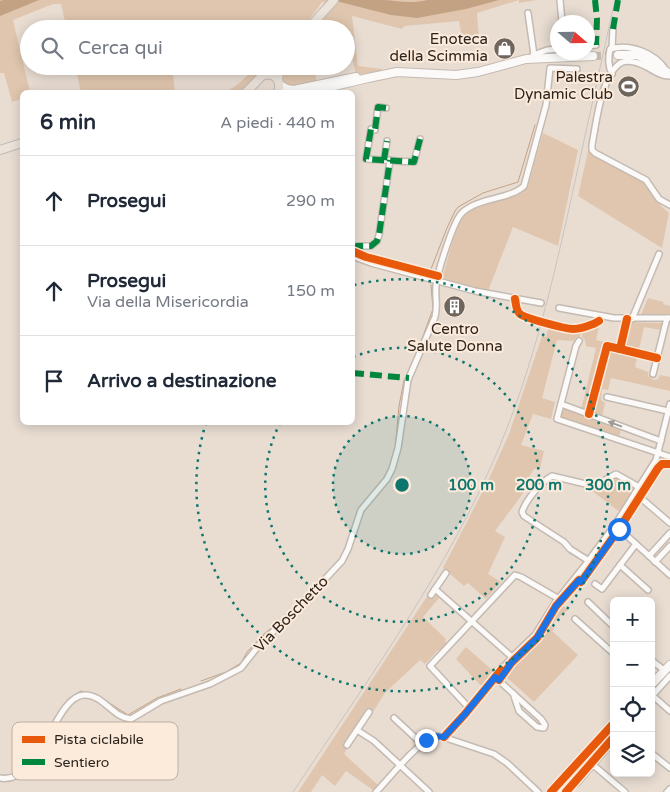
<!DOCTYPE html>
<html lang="it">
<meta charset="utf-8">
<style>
body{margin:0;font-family:"Varela Round",sans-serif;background:#f2f2f3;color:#1f2937}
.controls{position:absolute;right:15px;bottom:15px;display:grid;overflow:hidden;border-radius:8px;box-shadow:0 2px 12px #0003}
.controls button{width:45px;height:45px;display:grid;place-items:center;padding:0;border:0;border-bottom:1px solid #e0e1e3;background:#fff;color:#1f2937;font:25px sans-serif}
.compass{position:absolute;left:550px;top:15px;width:45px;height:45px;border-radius:50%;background:#fff;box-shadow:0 2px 12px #0003;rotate:110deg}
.stop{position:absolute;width:15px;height:15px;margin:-11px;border:4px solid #1a73e8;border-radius:50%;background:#fff}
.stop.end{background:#1a73e8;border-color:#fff;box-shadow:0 1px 5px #0008}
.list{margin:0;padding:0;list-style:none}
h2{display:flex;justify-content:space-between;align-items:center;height:65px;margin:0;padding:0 20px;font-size:21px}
h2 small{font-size:16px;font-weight:400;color:#747a83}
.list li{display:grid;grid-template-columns:32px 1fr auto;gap:15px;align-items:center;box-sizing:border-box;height:90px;padding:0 20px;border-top:1px solid #e0e1e3}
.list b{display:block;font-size:19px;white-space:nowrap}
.list p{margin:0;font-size:16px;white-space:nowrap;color:#747a83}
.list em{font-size:16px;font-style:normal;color:#747a83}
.icon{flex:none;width:28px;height:28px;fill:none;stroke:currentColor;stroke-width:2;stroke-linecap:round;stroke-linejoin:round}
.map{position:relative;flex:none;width:670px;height:792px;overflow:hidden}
.search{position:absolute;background:#fff;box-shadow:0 2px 12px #0003;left:20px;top:20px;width:335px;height:55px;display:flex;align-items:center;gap:12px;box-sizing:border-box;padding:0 18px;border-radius:28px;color:#747a83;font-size:19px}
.panel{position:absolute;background:#fff;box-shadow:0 2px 12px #0003;left:20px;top:90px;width:335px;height:335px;border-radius:8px}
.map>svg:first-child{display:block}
.green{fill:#e0c6ae}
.water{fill:#c3a284}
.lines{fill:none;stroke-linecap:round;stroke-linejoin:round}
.stream{stroke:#c3a284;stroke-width:1}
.secondary-tunnel{stroke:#c3b8ae;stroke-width:8;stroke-dasharray:8 4;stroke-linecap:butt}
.minor-casing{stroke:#c3bab2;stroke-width:8}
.secondary-casing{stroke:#c3bab2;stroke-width:10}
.primary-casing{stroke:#c1bbb5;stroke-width:10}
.minor{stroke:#fcfaf8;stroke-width:5}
.secondary{stroke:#fcfaf8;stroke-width:8}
.primary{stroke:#ece4db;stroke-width:8}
.rail{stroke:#c8c4c2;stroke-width:1}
.quiet{stroke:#00873e;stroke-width:6;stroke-dasharray:12 6;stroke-linecap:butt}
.cycleway-casing{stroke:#fceadb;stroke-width:11}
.cycleway{stroke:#e8590c;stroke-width:8}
.oneway{fill:#9e9a95}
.route{stroke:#1a73e8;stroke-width:6}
.ring{fill:none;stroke:#0f766e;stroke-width:2.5;stroke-dasharray:2.5 5}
.labels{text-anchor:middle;stroke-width:4;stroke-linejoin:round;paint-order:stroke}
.poi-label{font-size:15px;fill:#2c241d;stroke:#fceadb;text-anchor:end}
.street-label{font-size:15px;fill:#2c241d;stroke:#fceadb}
.key{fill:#fceadb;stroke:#beafa2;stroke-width:1}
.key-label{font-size:14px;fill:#2c241d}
.centre{fill:#0f766e;stroke:#fceadb;stroke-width:2.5}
.ring-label{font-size:15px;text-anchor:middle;font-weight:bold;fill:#0f766e;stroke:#fceadb;stroke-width:4;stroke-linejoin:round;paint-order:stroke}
</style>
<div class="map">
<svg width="670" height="792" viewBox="0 0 670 792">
<rect width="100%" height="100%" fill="#e9ddd2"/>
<g class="green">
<polygon points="0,0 537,0 519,3 519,0 477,13 479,38 462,38 459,21 405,26 403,27 402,29 352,16 358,66 382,69 383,73 367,77 366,74 356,75 348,40 346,40 346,29 314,29 334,6 322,2 304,27 302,24 291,20 284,29 211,29 186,21 168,20 169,29 67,29 61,4 53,4 13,20 30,92 22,92 22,99 12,102 4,73 0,73"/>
<polygon points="75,66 172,66 175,92 81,92"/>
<path d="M261,66H267L240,92H223C239,88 246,73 261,66Z"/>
<polygon points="282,66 314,66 317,83 296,88 284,84 280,77"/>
<path d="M543,133L578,150L558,246L513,227L488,291L446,281L443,276C446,264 457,221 466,214C481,202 504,198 522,193L528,186Z"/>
<polygon points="588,151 644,181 662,207 669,213 662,248 578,196"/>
<polygon points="648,298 664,302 663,304 670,306 670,314 641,315"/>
<polygon points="623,322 662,323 663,325 661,330 644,327 635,367 648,372 648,376 654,380 658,379 660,375 670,377 670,391 611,378 608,390 602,389 601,400 605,403 602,417 581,410 596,348 586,346 585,340 582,337 583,330 599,327 596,340 617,345"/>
<polygon points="549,326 573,331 582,329 580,337 576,338 574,341 557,340 542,398 555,402 551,419 533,414 521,445 544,451 540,468 534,469 529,477 533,480 495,531 505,537 488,574 501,582 486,599 468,583 464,586 443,568 487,483 509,434 542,336 546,337"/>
<polygon points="562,408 621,430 619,437 560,418"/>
<polygon points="616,479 619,479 635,489 620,512 592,491"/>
<polygon points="428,595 434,598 437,595 439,598 423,617 446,639 445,641 447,643 439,651 438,650 425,664 420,660 385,693 373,712 367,708 344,743 348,747 344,754 378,785 373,790 346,771 335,786 322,775 311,792 298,792"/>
<polygon points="560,603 568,610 550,625 554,629 552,631 578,655 534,702 504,675 513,663 536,641"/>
<polygon points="466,647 492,670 504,660 481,686 456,659"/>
</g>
<g class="water">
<polygon points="3,0 39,0 0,16 0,1"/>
<path d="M332,0C349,0 367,0 384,0C398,1 412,4 427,0H499L466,9L417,18L391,15Z"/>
</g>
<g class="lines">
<g class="stream">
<polyline points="431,269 447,228 455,211 458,207 483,193 518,182 535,125"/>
<polyline points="420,344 433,309 431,285"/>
<polyline points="396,439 399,406 404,380"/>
<polyline points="201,681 226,672 241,663 247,652 264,634 290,612 331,570"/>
<polyline points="57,716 68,699 81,691 97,695 128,715 157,698 181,689"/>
<polyline points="21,770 49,730"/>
</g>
<polyline class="secondary-tunnel" points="593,56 618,55"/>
<defs>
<g id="minor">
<polyline points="560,0 562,22"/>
<polyline points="528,13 534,55"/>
<polyline points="588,46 596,45"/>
<polyline points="612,48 613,29"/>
<polyline points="533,55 547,50 558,49"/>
<path d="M612,74C608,66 608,58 610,49C630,43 655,53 666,70"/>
<path d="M670,76C658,77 647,64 634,62C629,61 623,61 619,64C601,78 596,124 592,145V150L595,153L646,180L659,199L670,205"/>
<polyline points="386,108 378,107 375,130 371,129 366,159 414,162 420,139"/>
<polyline points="384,160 387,141"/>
<polyline points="352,249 357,246 371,246 377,241 379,235 390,160"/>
<polyline points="352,256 371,263 475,291 541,303"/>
<polyline points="559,308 614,318 670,318"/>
<polyline points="632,319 659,254"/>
<polyline points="579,341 576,346 557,419 670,457"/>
<polyline points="653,374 667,318"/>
<polyline points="607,397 668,411"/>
<polyline points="561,404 661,441"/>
<polyline points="635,493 670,523"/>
<polyline points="615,525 670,575"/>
<polyline points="649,556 670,533"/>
<path d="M589,561L570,549L564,542L524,516L522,512C526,500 540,483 552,476L594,486L616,474L639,487"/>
<polyline points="655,562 670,546"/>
<polyline points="620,565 648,590"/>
<polyline points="595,584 602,589 636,544"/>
<polyline points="435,589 512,657"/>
<polyline points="431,595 446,573"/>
<polyline points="588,602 614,627"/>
<polyline points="575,619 614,654"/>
<polyline points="651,660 664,670"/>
<polyline points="495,677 541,719 545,725 544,728 537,727 519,711 513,693"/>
<polyline points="652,695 670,711"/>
<polyline points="651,697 670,676"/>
<polyline points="470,709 430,666 515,575 521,577 559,599"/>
<polyline points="394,718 422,744"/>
<polyline points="357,730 374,741 429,792"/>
<polyline points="444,737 465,714 512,657 535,635 555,603 586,564 615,525 656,460 670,404"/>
<polyline points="347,745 369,712"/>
<polyline points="651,753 670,768"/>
<polyline points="591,763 625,792"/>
<path d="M0,778C42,785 53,697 84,695C103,694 113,718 131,719L161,701L210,684L241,668L260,644L297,609L342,561L348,549L361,510L387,479L392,469L398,448L408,380L435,317C438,306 435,297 436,286C437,273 453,223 461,214C464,210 470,207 474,205C488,198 513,197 524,186L546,105L550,68L577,69"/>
<polyline points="577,783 614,740"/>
<path d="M376,792C391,777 420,737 440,736L494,754L507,763L538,792"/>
<polyline points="667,792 670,789"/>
</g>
<g id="secondary">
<polyline points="618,55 638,55 670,74"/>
<polyline points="280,85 287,89 294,90 356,77"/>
<polyline points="309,92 368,78 397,72 456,75 478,72 526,59 593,56"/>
<polyline points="651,685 670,665"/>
<polyline points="558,792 614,728"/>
</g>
<g id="primary">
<polyline points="308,29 334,0"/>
<path d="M263,75C275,72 282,81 278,92"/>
<polyline points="278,80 280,66"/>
<path d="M246,92C255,84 262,75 272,66"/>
<polyline points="0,150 22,143"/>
</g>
</defs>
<use href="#minor" class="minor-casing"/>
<use href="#secondary" class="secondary-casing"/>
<use href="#primary" class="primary-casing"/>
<use href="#minor" class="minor"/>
<use href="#secondary" class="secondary"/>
<use href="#primary" class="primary"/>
<path class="rail" d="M293,792C362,688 436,587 488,473C529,384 551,290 572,195C586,130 601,65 615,0"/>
<g class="quiet">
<polyline points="595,0 597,19 596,45"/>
<polyline points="613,29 618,0"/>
<polyline points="386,108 378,107 375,130 371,129 366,159 414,162 420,139"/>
<polyline points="384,160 387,141"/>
<polyline points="352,249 357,246 371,246 377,241 379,235 390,160"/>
<polyline points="352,373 409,378"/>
</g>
<defs>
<g id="cycleway">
<polyline points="352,251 366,257 438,276"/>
<path d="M515,299C516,304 516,311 520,314C524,318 566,329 573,329C580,329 593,325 599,321"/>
<polyline points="627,319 620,349 657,358"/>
<polyline points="589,414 607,346 620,349"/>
<polyline points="499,680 512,662 537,638 556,606 579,580 581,582 619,529 658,468 662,464 670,464"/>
<polyline points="444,737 465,714 501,670"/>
<polyline points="551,792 614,723"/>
<polyline points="566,792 614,737"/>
</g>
</defs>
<use href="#cycleway" class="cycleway-casing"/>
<use href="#cycleway" class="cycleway"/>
</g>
<defs><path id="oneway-solid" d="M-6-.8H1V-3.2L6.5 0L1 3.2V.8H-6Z" transform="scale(1.25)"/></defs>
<use class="oneway" href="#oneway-solid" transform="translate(615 424) rotate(-160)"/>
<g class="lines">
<polyline class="route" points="426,740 435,736 444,737 465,714 495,677 499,680 512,662 537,638 556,606 579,580 581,582 619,529"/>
</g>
<circle cx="402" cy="485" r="69" fill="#0f766e" fill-opacity=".12"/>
<g class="ring">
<circle cx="402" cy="485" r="69"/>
<path d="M353 357A137 137 0 1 1 280 423"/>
<path d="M354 285A206 206 0 1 1 206 423"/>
</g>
<defs>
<symbol id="shop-disc" viewBox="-11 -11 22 22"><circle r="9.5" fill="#6e655c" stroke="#fceadb"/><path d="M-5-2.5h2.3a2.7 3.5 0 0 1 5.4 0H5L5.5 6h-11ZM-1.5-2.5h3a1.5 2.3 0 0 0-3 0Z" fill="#fff"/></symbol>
<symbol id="stadium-disc" viewBox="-11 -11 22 22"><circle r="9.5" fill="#6e655c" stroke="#fceadb"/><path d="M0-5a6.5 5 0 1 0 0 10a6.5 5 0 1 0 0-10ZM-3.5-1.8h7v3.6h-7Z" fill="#fff"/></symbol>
<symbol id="building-disc" viewBox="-11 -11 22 22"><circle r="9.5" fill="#6e655c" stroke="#fceadb"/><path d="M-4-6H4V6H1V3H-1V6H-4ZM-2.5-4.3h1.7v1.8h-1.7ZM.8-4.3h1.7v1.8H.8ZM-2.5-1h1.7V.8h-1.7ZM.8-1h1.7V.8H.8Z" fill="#fff"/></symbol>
</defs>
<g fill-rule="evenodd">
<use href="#shop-disc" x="492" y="36" width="25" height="25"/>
<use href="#stadium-disc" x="616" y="74" width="25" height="25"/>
<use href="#building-disc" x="442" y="294" width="25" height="25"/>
</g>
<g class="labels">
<g class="poi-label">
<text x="488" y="44">Enoteca<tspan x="488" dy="17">della Scimmia</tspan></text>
<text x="613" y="82">Palestra<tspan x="613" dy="17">Dynamic Club</tspan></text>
<text x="455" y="334" text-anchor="middle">Centro<tspan x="455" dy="17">Salute Donna</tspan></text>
</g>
<g class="street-label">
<text transform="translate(291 614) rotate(-46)" y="5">Via Boschetto</text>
</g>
</g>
<rect x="12" y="722" width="166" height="58" rx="8" class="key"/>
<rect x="22" y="736" width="23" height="7" fill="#e8590c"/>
<rect x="22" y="759" width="23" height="6" fill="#00873e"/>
<g class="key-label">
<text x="54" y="744">Pista ciclabile</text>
<text x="54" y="767">Sentiero</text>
</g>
<circle cx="402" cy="485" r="8" class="centre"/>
<g class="ring-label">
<text x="471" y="490">100 m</text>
<text x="539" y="490">200 m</text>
<text x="608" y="490">300 m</text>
</g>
</svg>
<div class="controls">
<button>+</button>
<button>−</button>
<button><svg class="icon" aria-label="locate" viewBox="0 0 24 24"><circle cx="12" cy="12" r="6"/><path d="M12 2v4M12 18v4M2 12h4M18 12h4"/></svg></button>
<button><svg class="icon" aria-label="layers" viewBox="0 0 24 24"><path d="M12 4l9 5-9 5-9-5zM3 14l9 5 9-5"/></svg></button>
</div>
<svg class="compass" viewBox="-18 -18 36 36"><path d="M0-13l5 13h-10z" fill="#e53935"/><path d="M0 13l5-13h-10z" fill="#747a83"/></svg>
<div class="stop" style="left:619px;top:529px"></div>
<div class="stop end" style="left:426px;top:740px"></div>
<div class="search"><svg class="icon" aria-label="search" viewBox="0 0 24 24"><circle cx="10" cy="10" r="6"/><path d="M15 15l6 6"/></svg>Cerca qui</div>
<section class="panel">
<h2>6 min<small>A piedi · 440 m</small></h2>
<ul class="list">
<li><svg class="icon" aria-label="ahead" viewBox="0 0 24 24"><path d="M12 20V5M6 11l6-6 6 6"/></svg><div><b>Prosegui</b></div><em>290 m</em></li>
<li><svg class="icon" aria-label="ahead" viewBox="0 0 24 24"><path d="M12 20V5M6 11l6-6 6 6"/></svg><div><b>Prosegui</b><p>Via della Misericordia</p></div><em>150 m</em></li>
<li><svg class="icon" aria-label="arrive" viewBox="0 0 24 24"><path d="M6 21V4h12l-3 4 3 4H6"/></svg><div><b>Arrivo a destinazione</b></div></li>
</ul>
</section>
</div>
